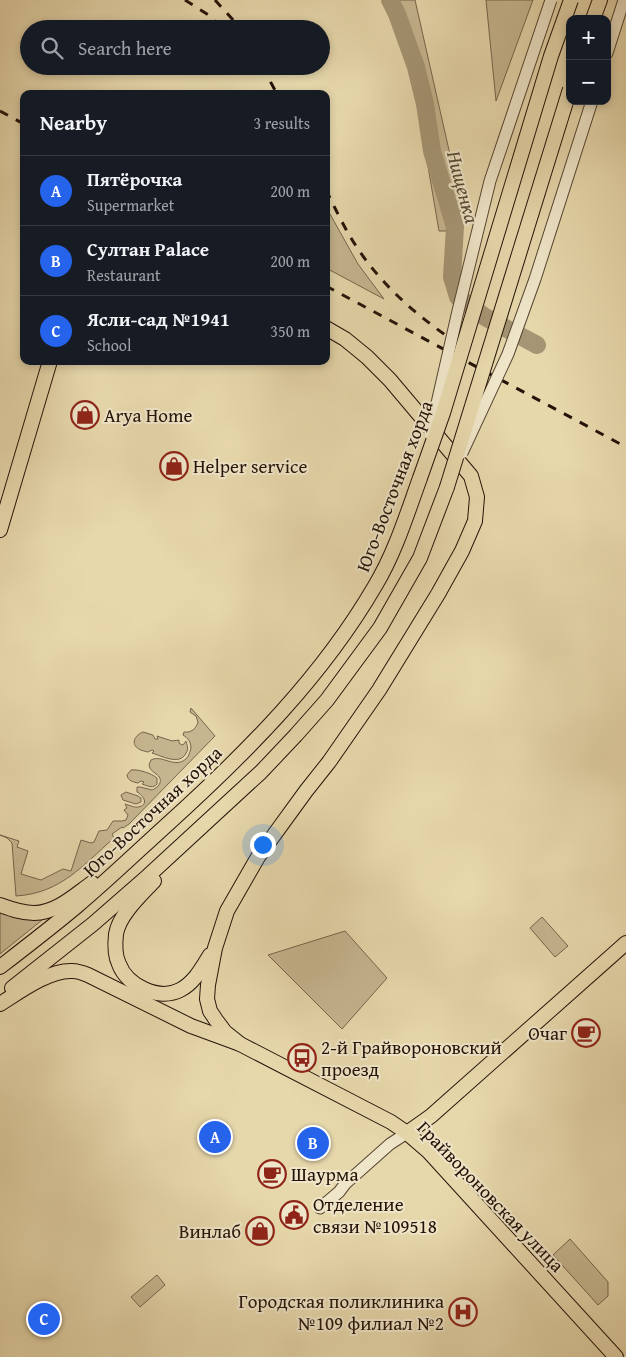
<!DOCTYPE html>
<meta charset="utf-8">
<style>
body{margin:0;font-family:"Gentium Book Plus",serif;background:#20242c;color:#f1f3f6}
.controls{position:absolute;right:15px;top:15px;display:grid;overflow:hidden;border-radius:10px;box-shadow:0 2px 8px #0003}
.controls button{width:45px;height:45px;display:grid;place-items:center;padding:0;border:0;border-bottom:1px solid #363941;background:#171b24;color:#f1f3f6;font:25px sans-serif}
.you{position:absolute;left:262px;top:844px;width:18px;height:18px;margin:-12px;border:4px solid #fff;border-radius:50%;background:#1a73e8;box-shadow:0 0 0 8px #1a73e833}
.badge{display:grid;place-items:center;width:32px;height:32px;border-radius:50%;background:#2563eb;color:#fff;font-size:16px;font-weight:700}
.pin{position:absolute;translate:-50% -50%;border:2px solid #fff;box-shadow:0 1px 5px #0006}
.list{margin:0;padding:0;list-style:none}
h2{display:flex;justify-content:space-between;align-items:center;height:65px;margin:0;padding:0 20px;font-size:21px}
h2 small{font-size:16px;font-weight:400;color:#9ea1a6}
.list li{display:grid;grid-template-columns:32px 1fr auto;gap:15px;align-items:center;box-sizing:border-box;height:70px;padding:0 20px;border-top:1px solid #363941}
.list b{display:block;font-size:19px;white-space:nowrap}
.list p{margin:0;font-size:16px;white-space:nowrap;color:#9ea1a6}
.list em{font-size:16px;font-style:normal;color:#9ea1a6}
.icon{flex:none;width:28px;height:28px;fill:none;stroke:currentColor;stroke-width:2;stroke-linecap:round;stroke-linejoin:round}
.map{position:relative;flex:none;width:626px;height:1357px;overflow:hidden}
.search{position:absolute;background:#171b24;box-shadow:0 2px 8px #0003;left:20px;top:20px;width:310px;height:55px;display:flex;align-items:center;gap:12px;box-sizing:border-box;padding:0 18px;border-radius:28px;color:#9ea1a6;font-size:19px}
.panel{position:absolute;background:#171b24;box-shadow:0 2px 8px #0003;left:20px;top:90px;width:310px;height:275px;border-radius:10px}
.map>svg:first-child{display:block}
.green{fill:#c6b690;stroke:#76644c}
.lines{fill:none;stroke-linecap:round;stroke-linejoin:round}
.river{stroke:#a59574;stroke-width:18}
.minor-casing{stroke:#564431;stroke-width:13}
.major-casing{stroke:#251208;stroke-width:16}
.minor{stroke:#efe6c9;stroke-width:11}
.major{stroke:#e7d8ac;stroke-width:14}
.rail{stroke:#251208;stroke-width:3;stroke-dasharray:9 9;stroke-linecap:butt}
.minor-bridge-casing{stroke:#564431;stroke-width:13;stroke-linecap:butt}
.major-bridge-casing{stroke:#251208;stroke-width:16;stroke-linecap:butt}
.minor-bridge{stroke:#efe6c9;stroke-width:11}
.major-bridge{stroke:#e7d8ac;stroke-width:14}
.labels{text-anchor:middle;stroke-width:4;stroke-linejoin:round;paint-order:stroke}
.poi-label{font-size:19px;fill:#251208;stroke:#efe6c9;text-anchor:start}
.street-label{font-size:19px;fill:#251208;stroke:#efe6c9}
.water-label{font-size:20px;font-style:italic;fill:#584633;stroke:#efe6c9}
</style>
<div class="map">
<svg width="626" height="1357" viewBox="0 0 626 1357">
<rect width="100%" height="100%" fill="#e7d8ac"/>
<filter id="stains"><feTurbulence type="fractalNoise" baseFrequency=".004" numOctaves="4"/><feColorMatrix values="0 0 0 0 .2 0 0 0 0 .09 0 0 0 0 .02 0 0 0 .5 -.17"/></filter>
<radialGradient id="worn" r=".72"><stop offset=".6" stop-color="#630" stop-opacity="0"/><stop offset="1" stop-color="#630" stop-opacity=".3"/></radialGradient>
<g class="green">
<polygon points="393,0 415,0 451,159 463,207 447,231 439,231 416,96"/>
<polygon points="486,0 533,0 496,101"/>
<polygon points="326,207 358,264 384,299 326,268"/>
<path d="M191,708L215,736L129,824L123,828L122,827L112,834L114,838C82,866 61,893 16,896L12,843L7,838L0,835L19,841L17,847L28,851L21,874L41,880L63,869L71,871L81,840L91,843L94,842L99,831L107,830L113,821H122L126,820L128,815L124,810L127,808L125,804C129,805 135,808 138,807C150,805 143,795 137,792V787H140L152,790C160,787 164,779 156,774C153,771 152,772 150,768C148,765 150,763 151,760C162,754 174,769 186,759C189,756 190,752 191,748C191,742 188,738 183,735L184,732C191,733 196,729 198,722L196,716L190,712Z"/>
<path d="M143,732L153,735L155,739H158L157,736L172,741L179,740V743L182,745L184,744L186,741C187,745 189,749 186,753C180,766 162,756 152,753L154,751L152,750L148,752C147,752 140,750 139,749C130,744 135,735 143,732Z"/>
<path d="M131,770C138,769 151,773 157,778V784C153,789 148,786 142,784L144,782L141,781L138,783C133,782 128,781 127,775Z"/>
<polygon points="126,792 138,796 141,798 141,802 136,804 123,800 121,795"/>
<polygon points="0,909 47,916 0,954"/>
<polygon points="542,917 568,946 555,957 530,928"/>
<polygon points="345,931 387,978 342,1029 268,955"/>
<polygon points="570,1239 608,1282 608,1296 598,1305 553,1255"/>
<polygon points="157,1275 165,1285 140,1307 131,1297"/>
</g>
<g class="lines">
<polyline class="river" points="390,0 397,14 416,67 425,104 432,151 455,227 452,277 458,297 485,317 537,345"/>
<defs>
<g id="minor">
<polyline points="607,53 624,0"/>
<polyline points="320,1208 339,1192 345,1184 390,1144 407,1133"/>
</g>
<g id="major">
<polyline points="593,19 600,0"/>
<polyline points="0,530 50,361"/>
<path d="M154,881C141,895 119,915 116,934C115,943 115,956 119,964C127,986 159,1001 180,990C194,983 202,968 210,955"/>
<path d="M0,905C11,909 22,913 34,913C56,913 75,895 92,883"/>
<path d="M0,967C26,947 52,927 77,906C109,879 139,850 170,822C247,752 322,677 375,586C395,553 407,514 420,478"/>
<polyline points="12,988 93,924 148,876 261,772 296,735 327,700 380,628 420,558 447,487"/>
<path d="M0,1004C19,992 50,969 73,971C78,971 83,973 88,975L191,1026L240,1044L391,1122L407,1133L429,1152L616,1357"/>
<polyline points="240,1044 225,1032 216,1020 210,1011 207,999 208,985 215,948 227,911 258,857 306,791 329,762 379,690 438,594 462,551 475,521 477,497 471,476 390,380 367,357 345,339 326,328"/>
<polyline points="407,1133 431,1116 626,943"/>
</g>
</defs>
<use href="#minor" class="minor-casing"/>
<use href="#major" class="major-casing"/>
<use href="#minor" class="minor"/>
<use href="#major" class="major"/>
<g class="rail">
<polyline points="185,0 210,16 223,29"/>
<polyline points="215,0 234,21 240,29"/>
<polyline points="262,66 277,94"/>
<polyline points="0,111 24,124"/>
<path d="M326,190C334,206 342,223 351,238C377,281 413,313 454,341"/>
<polyline points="326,286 626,447"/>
</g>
<defs>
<g id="minor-bridge">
<polyline points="430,434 458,311 490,181 551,0"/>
<polyline points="462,453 508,354 535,279 592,101"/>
</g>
<g id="major-bridge">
<polyline points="420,478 443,413 551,56 571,0"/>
<polyline points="447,487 570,89"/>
</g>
</defs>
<use href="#minor-bridge" class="minor-bridge-casing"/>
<use href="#major-bridge" class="major-bridge-casing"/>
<use href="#minor-bridge" class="minor-bridge"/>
<use href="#major-bridge" class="major-bridge"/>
</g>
<defs>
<symbol id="shop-ring" viewBox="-11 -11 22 22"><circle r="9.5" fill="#efe6c9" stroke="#8f2418" stroke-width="1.5"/><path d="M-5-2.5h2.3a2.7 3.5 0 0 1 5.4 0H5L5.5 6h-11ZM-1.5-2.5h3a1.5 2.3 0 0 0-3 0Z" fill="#8f2418"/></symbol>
<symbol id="cafe-ring" viewBox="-11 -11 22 22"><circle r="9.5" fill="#efe6c9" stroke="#8f2418" stroke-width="1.5"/><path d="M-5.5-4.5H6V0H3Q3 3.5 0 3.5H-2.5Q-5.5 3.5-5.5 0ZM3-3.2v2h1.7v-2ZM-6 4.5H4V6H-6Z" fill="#8f2418"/></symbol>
<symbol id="bus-ring" viewBox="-11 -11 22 22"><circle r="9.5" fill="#efe6c9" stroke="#8f2418" stroke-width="1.5"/><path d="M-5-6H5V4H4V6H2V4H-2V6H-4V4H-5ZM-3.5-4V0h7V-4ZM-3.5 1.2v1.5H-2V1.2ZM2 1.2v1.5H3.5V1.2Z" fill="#8f2418"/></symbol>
<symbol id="civic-ring" viewBox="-11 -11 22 22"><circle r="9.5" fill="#efe6c9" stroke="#8f2418" stroke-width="1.5"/><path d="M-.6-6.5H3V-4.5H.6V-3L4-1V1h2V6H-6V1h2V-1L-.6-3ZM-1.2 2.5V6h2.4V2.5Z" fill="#8f2418"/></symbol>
<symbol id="hospital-ring" viewBox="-11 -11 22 22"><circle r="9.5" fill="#efe6c9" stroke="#8f2418" stroke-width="1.5"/><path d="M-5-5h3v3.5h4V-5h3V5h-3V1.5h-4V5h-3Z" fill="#8f2418"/></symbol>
</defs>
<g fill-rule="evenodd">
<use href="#shop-ring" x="69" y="399" width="32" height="32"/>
<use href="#shop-ring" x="158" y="450" width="32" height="32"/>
<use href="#cafe-ring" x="570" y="1017" width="32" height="32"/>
<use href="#bus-ring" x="286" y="1042" width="32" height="32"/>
<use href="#cafe-ring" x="256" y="1158" width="32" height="32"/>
<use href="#civic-ring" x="278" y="1199" width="32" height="32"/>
<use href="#shop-ring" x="244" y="1215" width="32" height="32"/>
<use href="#hospital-ring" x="447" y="1296" width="32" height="32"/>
</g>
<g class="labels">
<g class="poi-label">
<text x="104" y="422">Arya Home</text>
<text x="193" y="473">Helper service</text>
<text x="567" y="1040" text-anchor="end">Очаг</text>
<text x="321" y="1054">2-й Грайвороновский<tspan x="321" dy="22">проезд</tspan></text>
<text x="291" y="1181">Шаурма</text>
<text x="313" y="1211">Отделение<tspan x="313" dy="22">связи №109518</tspan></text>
<text x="241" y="1238" text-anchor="end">Винлаб</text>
<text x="444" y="1308" text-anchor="end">Городская поликлиника<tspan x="444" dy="22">№109 филиал №2</tspan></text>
</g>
<g class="street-label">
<text transform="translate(394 486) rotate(-69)" y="7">Юго-Восточная хорда</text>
<text transform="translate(152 811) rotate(-43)" y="7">Юго-Восточная хорда</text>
<text transform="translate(491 1196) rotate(46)" y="7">Грайвороновская улица</text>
</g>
<g class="water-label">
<text transform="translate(463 187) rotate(75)" y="7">Нищенка</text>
</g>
</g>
<rect width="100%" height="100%" filter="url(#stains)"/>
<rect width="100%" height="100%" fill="url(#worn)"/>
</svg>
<div class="controls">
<button>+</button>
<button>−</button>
</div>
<div class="you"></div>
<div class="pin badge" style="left:215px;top:1137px">A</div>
<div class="pin badge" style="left:313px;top:1143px">B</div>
<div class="pin badge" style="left:44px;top:1319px">C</div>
<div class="search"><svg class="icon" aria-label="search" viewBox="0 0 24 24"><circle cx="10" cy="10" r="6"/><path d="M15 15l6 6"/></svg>Search here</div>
<section class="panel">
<h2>Nearby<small>3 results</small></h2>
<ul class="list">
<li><span class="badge">A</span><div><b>Пятёрочка</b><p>Supermarket</p></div><em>200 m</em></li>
<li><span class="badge">B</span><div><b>Султан Palace</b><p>Restaurant</p></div><em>200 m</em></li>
<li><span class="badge">C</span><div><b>Ясли-сад №1941</b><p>School</p></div><em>350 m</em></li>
</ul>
</section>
</div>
